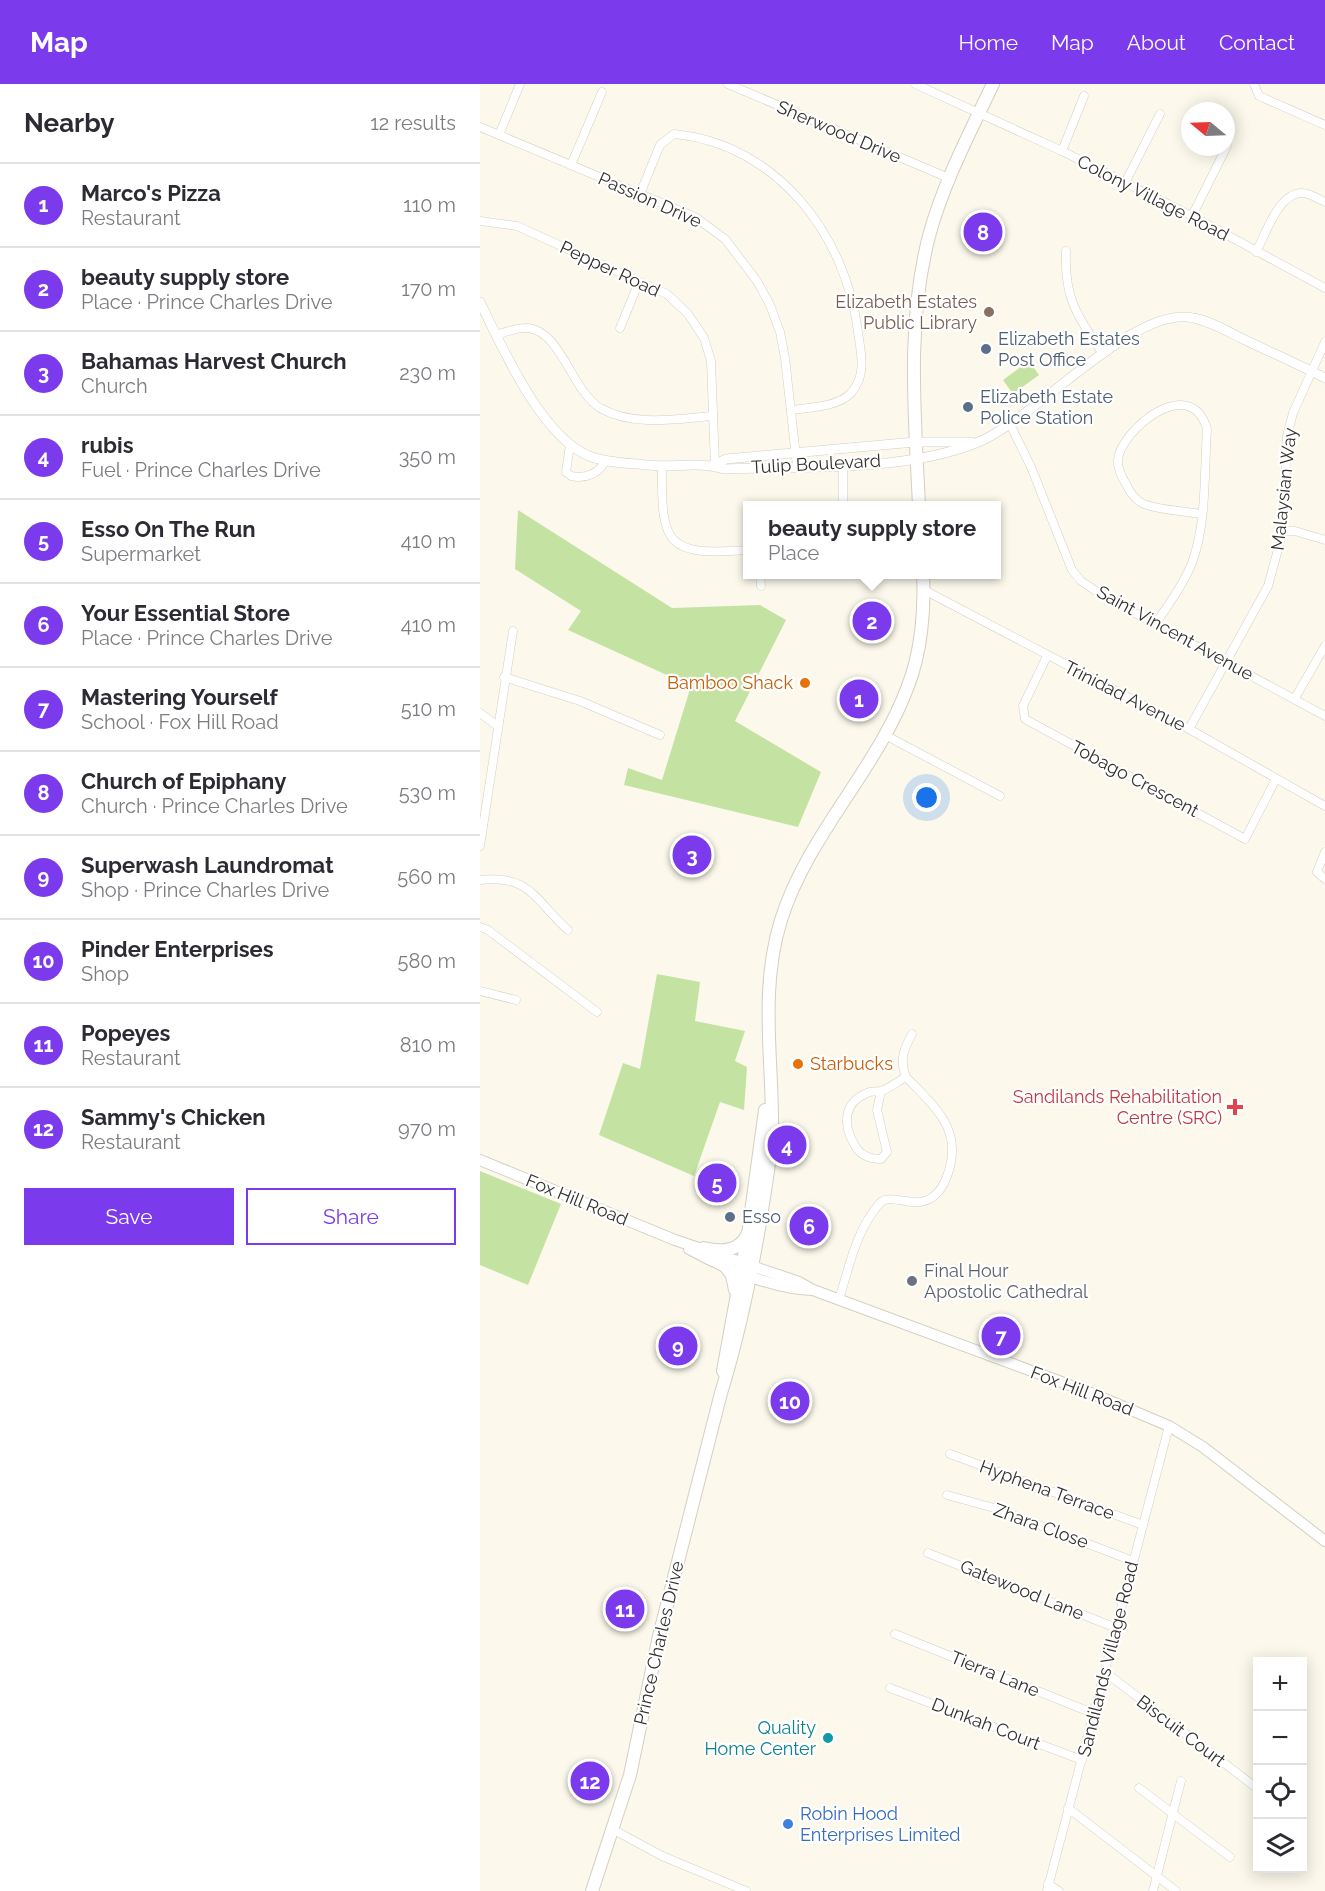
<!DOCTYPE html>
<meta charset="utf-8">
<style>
body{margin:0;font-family:Raleway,sans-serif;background:#f2f2f3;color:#2b2b33}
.controls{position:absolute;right:18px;bottom:18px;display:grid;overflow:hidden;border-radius:0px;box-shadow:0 3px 15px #0003}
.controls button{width:54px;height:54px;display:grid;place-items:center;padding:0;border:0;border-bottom:2px solid #e1e1e2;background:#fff;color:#2b2b33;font:30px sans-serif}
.compass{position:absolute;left:701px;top:18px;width:54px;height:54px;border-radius:50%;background:#fff;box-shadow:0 3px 15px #0003;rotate:289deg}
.you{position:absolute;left:447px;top:714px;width:21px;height:21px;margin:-15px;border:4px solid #fff;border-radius:50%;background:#1a73e8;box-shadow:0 0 0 9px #1a73e833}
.badge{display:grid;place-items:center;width:39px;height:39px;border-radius:50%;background:#7c3aed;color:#fff;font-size:20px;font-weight:700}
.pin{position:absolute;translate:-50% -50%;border:3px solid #fff;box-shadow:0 2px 6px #0006}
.popup{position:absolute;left:263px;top:417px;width:258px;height:78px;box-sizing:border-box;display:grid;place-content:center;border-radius:0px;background:#fff;filter:drop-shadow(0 2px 4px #0005);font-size:20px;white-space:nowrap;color:#7c7c81}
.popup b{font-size:22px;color:#2b2b33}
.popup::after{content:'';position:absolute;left:50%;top:100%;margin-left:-12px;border:12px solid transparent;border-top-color:#fff}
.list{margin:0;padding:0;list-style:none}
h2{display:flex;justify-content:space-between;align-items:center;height:78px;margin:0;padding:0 24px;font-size:26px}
h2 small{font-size:20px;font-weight:400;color:#7c7c81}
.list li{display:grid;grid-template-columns:39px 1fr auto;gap:18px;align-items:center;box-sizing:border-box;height:84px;padding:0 24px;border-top:2px solid #e1e1e2}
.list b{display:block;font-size:22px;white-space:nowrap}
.list p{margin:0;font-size:20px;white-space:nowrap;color:#7c7c81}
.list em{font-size:20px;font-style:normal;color:#7c7c81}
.actions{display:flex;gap:12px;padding:18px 24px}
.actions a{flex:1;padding:14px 0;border:2px solid #7c3aed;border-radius:0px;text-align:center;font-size:21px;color:#7c3aed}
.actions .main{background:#7c3aed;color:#fff}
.icon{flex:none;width:33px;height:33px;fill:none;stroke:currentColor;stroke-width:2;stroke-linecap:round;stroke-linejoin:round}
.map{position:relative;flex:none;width:845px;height:1807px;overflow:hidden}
header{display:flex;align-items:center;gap:36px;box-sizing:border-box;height:84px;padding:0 30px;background:#7c3aed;color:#fff}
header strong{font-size:28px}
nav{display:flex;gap:33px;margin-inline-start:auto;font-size:21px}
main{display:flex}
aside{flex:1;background:#fff}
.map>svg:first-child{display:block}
.green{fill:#c4e2a1}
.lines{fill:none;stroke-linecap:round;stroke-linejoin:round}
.minor-casing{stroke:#d2cfc3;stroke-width:9}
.tertiary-casing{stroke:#d2cfc3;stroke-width:10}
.secondary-casing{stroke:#d2cfc3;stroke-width:12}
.trunk-casing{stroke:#d2cfc3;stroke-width:14}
.minor{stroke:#fff;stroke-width:8}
.tertiary{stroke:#fff;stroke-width:9}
.secondary{stroke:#fff;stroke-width:10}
.trunk{stroke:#fff;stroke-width:12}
.education-dot{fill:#8d6e63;stroke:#fff;stroke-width:2}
.service-dot{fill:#5c6f8a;stroke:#fff;stroke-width:2}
.food-dot{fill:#e8710a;stroke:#fff;stroke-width:2}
.health-dot{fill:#e0444e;stroke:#fff;stroke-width:2}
.worship-dot{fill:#6b7280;stroke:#fff;stroke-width:2}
.culture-dot{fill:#0f9aa8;stroke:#fff;stroke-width:2}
.shop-dot{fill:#3f7fe0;stroke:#fff;stroke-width:2}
.labels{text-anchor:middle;stroke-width:4.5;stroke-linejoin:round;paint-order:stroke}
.street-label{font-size:18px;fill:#32312c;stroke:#fff}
.education-label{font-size:18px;fill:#785e54;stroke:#fff;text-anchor:end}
.service-label{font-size:18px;fill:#4e5e75;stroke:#fff;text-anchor:start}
.food-label{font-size:18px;fill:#c56008;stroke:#fff;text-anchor:end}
.health-label{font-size:18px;fill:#be3a42;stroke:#fff;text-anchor:end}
.worship-label{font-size:18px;fill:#5b616d;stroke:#fff;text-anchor:start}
.culture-label{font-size:18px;fill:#0d838f;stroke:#fff;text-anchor:end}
.shop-label{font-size:18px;fill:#366cbe;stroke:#fff;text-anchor:start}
</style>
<header>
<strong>Map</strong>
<nav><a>Home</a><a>Map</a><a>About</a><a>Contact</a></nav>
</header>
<main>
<aside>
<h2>Nearby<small>12 results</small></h2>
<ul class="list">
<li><span class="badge">1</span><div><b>Marco's Pizza</b><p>Restaurant</p></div><em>110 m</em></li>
<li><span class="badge">2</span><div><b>beauty supply store</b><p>Place · Prince Charles Drive</p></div><em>170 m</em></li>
<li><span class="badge">3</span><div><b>Bahamas Harvest Church</b><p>Church</p></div><em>230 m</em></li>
<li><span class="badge">4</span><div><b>rubis</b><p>Fuel · Prince Charles Drive</p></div><em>350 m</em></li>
<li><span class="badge">5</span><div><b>Esso On The Run</b><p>Supermarket</p></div><em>410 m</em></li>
<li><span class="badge">6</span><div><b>Your Essential Store</b><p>Place · Prince Charles Drive</p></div><em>410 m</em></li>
<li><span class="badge">7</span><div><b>Mastering Yourself</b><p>School · Fox Hill Road</p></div><em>510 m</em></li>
<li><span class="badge">8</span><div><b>Church of Epiphany</b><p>Church · Prince Charles Drive</p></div><em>530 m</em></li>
<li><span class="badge">9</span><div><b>Superwash Laundromat</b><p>Shop · Prince Charles Drive</p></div><em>560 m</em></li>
<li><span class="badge">10</span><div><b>Pinder Enterprises</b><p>Shop</p></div><em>580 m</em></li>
<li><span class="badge">11</span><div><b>Popeyes</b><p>Restaurant</p></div><em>810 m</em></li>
<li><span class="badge">12</span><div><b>Sammy's Chicken</b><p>Restaurant</p></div><em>970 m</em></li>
</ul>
<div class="actions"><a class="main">Save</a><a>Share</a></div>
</aside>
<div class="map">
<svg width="845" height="1807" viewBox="0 0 845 1807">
<rect width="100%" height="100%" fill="#fcf9ec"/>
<g class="green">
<polygon points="549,277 559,291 533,310 523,296"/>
<polygon points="38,426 192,524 280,521 306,536 255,637 341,688 318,743 144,701 148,684 182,696 211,602 88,546 101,527 35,485"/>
<polygon points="177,890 220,898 215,937 265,947 255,977 267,983 264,1026 240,1018 214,1092 119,1051 143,979 160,985"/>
<polygon points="0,1087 81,1120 48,1201 0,1181"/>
</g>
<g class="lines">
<defs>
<g id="minor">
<polyline points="248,0 471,95"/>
<polyline points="435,0 582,67 712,132 845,204"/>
<polyline points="774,0 779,12 845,41"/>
<polyline points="0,43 215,133 245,155 277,197 290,221 300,248 305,274 317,382"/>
<polyline points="19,51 40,0"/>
<polyline points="582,67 604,12"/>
<polyline points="91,81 122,8"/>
<polyline points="645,99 680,30"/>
<path d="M160,110L180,61L194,50C297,60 366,151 378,248C381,270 387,291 371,309C356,324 330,323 311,326"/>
<polyline points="712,132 747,62"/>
<polyline points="0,137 37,142 187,210 208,230 224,254 231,277 235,381"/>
<path d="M586,167C584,215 597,231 623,270"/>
<path d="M776,168C786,150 798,109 822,109C830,109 838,115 845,118"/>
<polyline points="140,244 159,198"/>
<path d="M16,251C26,248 37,243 48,244C81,247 92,307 120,324C154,343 196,335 233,332"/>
<polyline points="530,340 551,383 592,486 601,497 622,511 845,632"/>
<path d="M90,361L86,388L91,392C105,395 119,390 125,377"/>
<path d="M182,383C181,462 187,472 268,466"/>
<polyline points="363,422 363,381"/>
<polyline points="803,447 815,447 845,456"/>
<polyline points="280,490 281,502"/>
<polyline points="444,506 709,645 845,722"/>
<path d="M676,539C689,520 703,501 712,479C727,438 724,388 727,345C710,288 640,347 638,376C637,385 643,395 647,402C650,408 656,416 662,419C675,426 706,427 721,430"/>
<polyline points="567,572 543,622 545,635 765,755 796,695"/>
<polyline points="24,593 100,617 180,651"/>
<polyline points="815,614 845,562"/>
<polyline points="0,629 16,641"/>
<polyline points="709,645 788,502 803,447 807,352 813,329 845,258"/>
<polyline points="405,651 520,712"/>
<polyline points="0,762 33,547"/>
<polyline points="845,768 837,788 845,795"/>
<path d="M0,796C51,790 56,818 88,846"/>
<polyline points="0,843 8,846 117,928"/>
<polyline points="0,907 36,916"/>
<path d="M401,1007L397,1026L407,1068L401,1075C389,1075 379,1070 374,1060C363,1041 363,1019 387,1009C391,1007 396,1008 401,1007C409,1005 418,997 426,993"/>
<path d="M359,1216C369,1183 376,1146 400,1119C408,1110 428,1120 440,1118C453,1116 461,1107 466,1095C485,1047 457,1025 426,993C419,976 424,965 432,950"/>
<polyline points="470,1370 663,1441"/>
<polyline points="467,1411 514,1424 653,1477"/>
<polyline points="448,1469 636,1544"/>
<polyline points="415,1550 615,1630"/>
<polyline points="625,1588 778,1705"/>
<polyline points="410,1604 602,1676"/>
<polyline points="659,1704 750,1773"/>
<polyline points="588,1724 696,1807"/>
<polyline points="134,1746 182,1772 266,1807"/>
<polyline points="568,1800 579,1807"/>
<polyline points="567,1807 689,1342"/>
<polyline points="673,1807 701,1697"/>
</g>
<g id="tertiary">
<path d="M0,218C22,263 61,352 109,372C127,379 148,379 167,381C192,384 221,377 244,385C323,382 423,388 496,359C554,337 654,220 713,234C730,237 747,247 763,255C790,268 818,280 845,294"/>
<polyline points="235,381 246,375 435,358 491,358"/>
</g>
<g id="secondary">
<polyline points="0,1076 195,1156 319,1198 333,1206 611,1309 689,1342 723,1363 845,1457"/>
<path d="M209,1165C241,1183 296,1206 333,1206"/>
</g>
<g id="trunk">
<path d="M439,422C435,332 426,241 449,152C463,100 490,48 513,0"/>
<path d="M224,1164C240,1168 259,1168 267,1151"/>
<polyline points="245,1182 252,1191 255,1206"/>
<polyline points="243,1287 268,1150 285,1026"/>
<path d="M112,1807L150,1691L179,1552L241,1309C259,1251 271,1192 281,1133C285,1104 291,1076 292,1047C293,975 279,907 301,836C328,750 397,686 428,602C441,569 445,526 443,490"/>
</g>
</defs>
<use href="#minor" class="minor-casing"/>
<use href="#tertiary" class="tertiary-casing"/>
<use href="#secondary" class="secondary-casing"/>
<use href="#trunk" class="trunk-casing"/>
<use href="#minor" class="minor"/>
<use href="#tertiary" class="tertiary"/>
<use href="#secondary" class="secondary"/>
<use href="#trunk" class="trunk"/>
</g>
<circle class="education-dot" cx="509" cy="228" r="6"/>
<g class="service-dot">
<circle cx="506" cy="265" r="6"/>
<circle cx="488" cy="323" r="6"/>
<circle cx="250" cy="1133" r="6"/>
</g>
<g class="food-dot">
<circle cx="325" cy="599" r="6"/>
<circle cx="318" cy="980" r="6"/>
</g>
<path class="health-dot" d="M752 1014h6v6h6v6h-6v6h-6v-6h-6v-6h6z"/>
<circle class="worship-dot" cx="432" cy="1197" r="6"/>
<circle class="culture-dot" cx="348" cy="1654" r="6"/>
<circle class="shop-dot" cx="308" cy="1740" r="6"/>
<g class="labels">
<g class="street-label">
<text transform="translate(359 48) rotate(23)" y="6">Sherwood Drive</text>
<text transform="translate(673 114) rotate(27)" y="6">Colony Village Road</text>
<text transform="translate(170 116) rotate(24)" y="6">Passion Drive</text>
<text transform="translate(130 185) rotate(25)" y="6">Pepper Road</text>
<text transform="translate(336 380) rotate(-3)" y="6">Tulip Boulevard</text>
<text transform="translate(804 405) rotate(-84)" y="6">Malaysian Way</text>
<text transform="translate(695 549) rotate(29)" y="6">Saint Vincent Avenue</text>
<text transform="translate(645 612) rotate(27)" y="6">Trinidad Avenue</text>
<text transform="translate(655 695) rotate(28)" y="6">Tobago Crescent</text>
<text transform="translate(97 1116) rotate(22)" y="6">Fox Hill Road</text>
<text transform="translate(602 1307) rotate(21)" y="6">Fox Hill Road</text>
<text transform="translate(567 1406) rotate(20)" y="6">Hyphena Terrace</text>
<text transform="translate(561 1442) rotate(20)" y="6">Zhara Close</text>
<text transform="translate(542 1506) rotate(22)" y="6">Gatewood Lane</text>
<text transform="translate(179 1559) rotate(-77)" y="6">Prince Charles Drive</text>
<text transform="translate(628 1575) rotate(-76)" y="6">Sandilands Village Road</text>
<text transform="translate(515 1590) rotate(22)" y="6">Tierra Lane</text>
<text transform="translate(506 1640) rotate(21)" y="6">Dunkah Court</text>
<text transform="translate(701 1647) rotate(37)" y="6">Biscuit Court</text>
</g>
<g class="education-label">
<text x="497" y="224">Elizabeth Estates<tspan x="497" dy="21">Public Library</tspan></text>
</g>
<g class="service-label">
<text x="518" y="261">Elizabeth Estates<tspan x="518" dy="21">Post Office</tspan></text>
<text x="500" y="319">Elizabeth Estate<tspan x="500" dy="21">Police Station</tspan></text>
<text x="262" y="1139">Esso</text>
</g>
<g class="food-label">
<text x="313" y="605">Bamboo Shack</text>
<text x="330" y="986" text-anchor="start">Starbucks</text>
</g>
<g class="health-label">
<text x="742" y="1019">Sandilands Rehabilitation<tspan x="742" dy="21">Centre (SRC)</tspan></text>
</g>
<g class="worship-label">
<text x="444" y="1193">Final Hour<tspan x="444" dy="21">Apostolic Cathedral</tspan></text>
</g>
<g class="culture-label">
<text x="336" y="1650">Quality<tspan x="336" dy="21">Home Center</tspan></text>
</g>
<g class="shop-label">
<text x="320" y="1736">Robin Hood<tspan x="320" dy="21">Enterprises Limited</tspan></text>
</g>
</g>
</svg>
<div class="controls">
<button>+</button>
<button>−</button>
<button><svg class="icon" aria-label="locate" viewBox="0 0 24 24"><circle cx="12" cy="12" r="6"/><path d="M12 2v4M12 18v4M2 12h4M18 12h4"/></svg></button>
<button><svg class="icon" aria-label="layers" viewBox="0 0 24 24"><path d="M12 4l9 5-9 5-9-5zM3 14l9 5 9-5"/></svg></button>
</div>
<svg class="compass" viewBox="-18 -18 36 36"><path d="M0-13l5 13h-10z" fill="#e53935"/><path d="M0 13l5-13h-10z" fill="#7c7c81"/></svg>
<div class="you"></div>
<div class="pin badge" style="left:379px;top:615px">1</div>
<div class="pin badge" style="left:392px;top:537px">2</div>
<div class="popup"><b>beauty supply store</b>Place</div>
<div class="pin badge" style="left:212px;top:771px">3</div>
<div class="pin badge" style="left:307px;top:1061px">4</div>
<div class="pin badge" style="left:237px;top:1099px">5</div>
<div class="pin badge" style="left:329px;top:1142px">6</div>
<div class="pin badge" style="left:521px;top:1252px">7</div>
<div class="pin badge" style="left:503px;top:148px">8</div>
<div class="pin badge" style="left:198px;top:1262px">9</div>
<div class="pin badge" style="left:310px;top:1317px">10</div>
<div class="pin badge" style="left:145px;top:1525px">11</div>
<div class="pin badge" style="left:110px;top:1697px">12</div>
</div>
</main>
